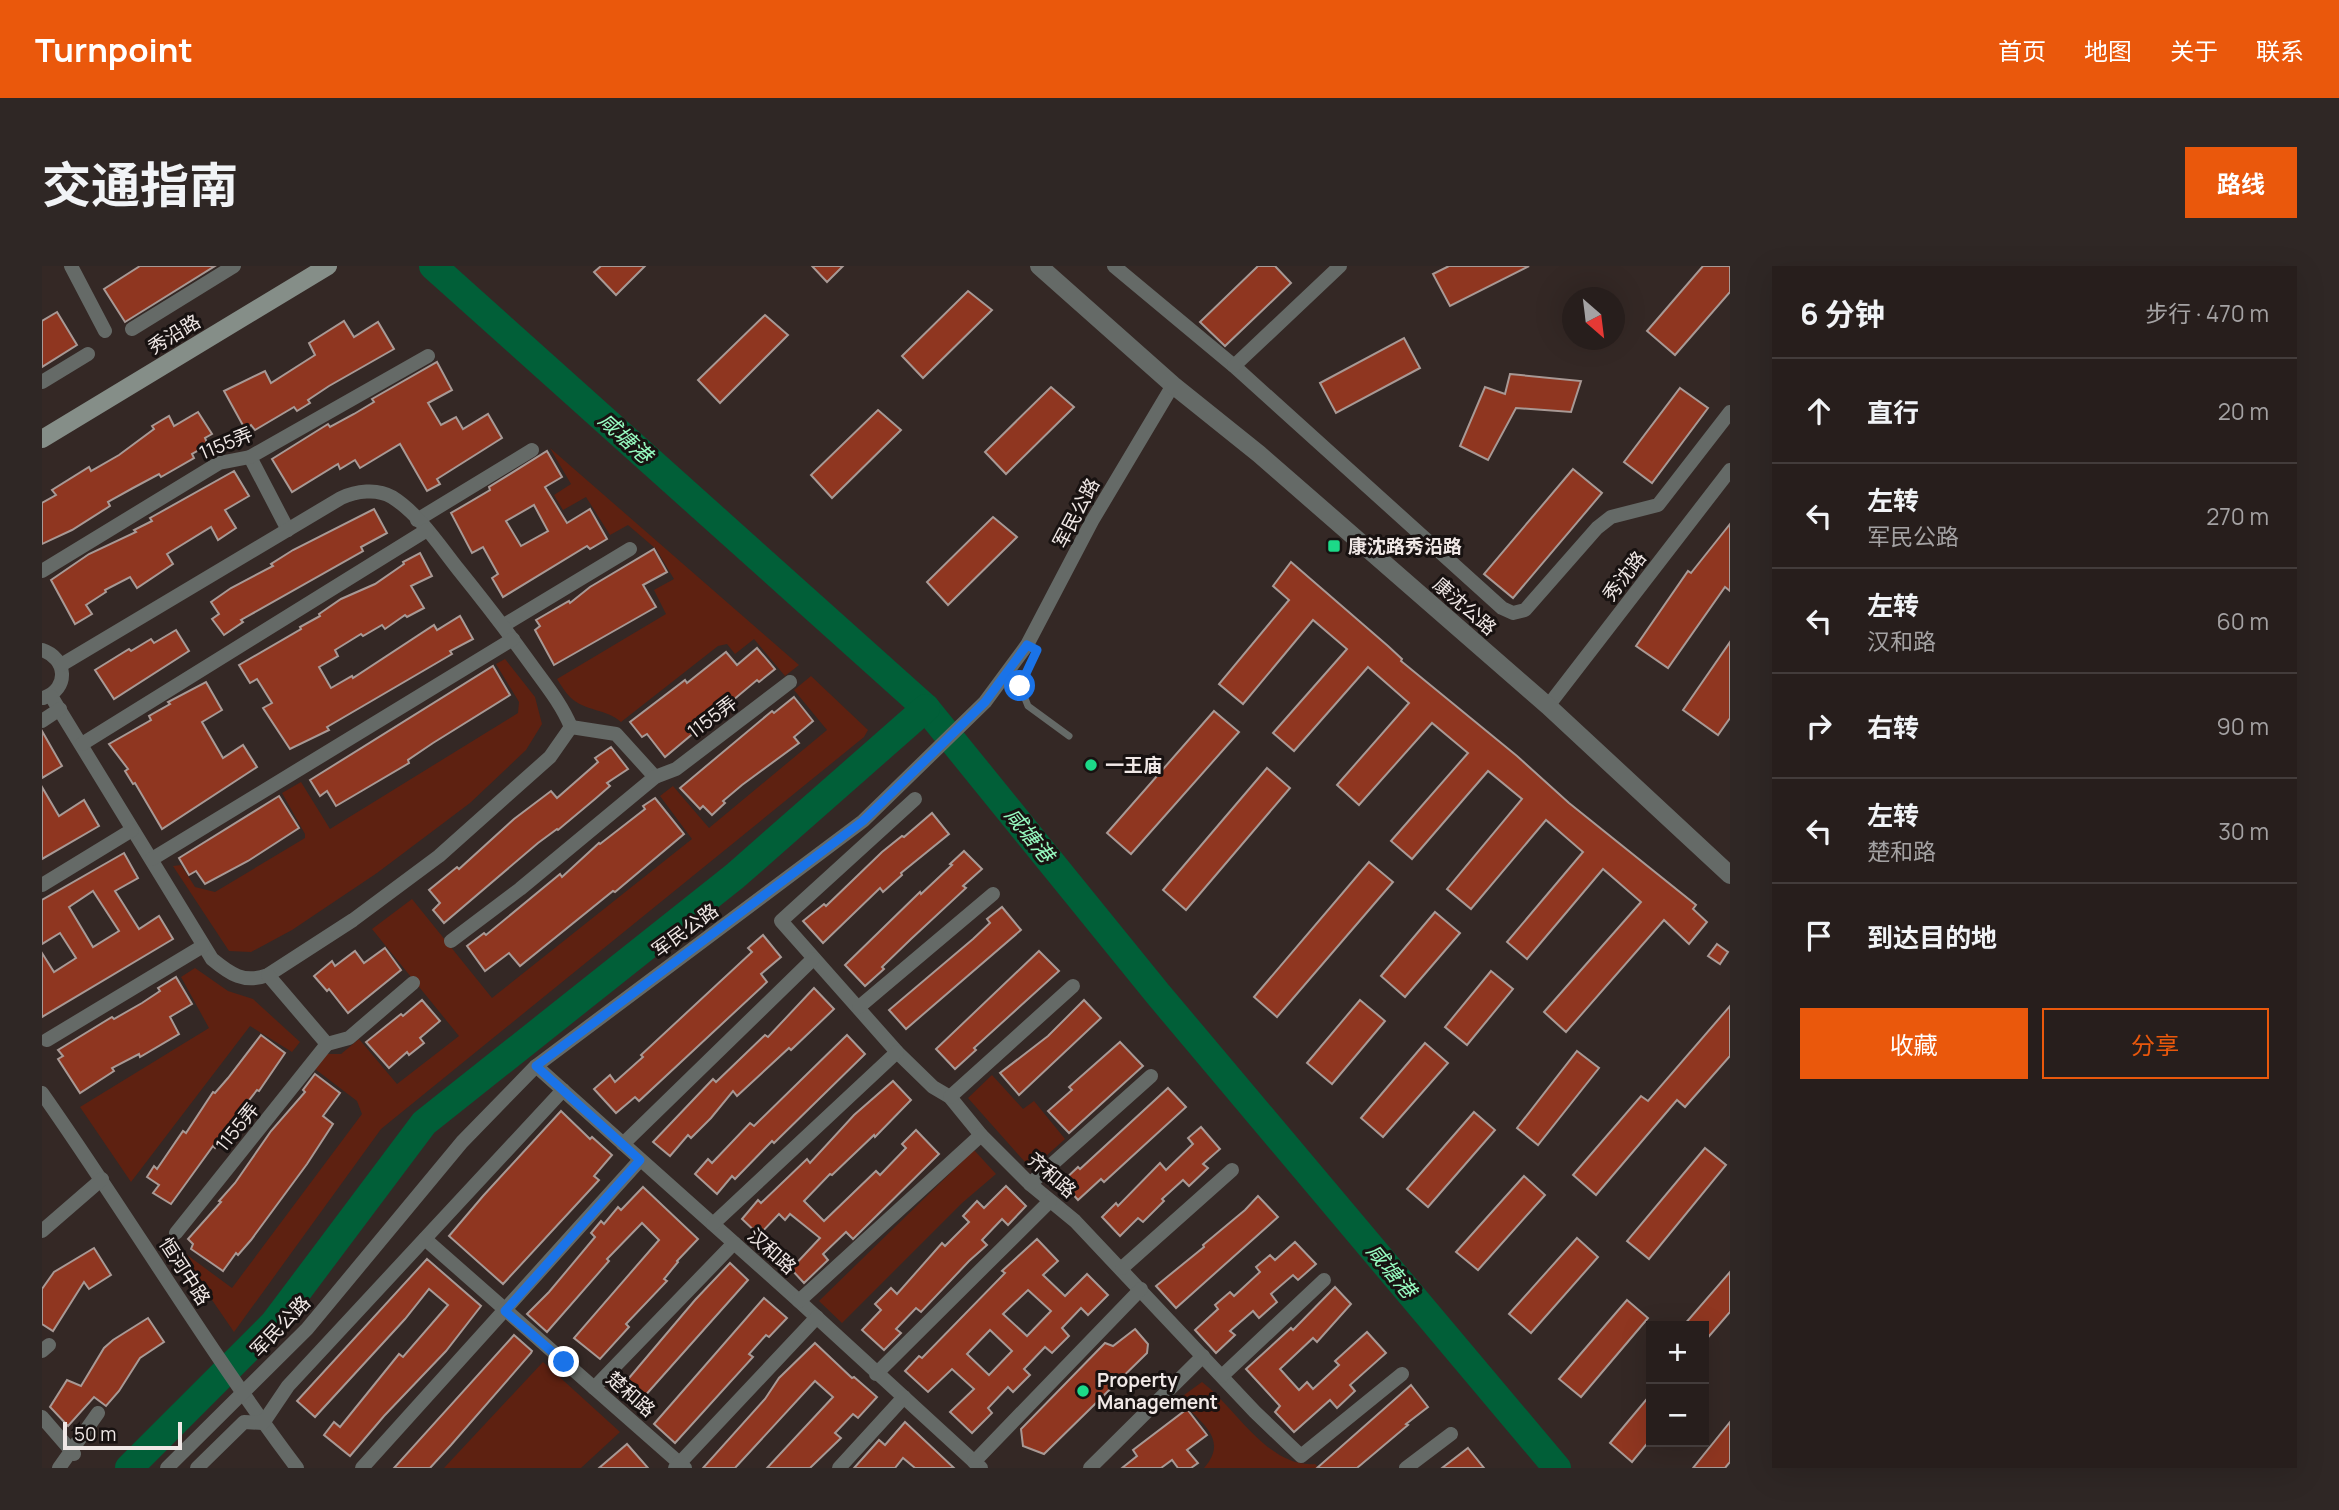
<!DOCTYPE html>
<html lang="zh">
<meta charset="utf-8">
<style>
body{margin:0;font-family:Manrope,"Noto Sans SC",sans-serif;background:#2f2725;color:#f1f3f6}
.controls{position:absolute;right:21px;bottom:21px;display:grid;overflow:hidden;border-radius:0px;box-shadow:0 7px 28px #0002}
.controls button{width:63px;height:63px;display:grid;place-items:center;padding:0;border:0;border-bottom:2px solid #433c3b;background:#271e1c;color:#f1f3f6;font:35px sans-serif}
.compass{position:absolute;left:1520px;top:21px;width:63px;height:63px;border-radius:50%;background:#271e1c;box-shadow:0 7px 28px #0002;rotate:152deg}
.scale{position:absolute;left:21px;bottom:18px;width:119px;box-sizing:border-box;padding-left:7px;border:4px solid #f0e8e6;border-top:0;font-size:19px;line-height:24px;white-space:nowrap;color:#f0e8e6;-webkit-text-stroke:5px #181211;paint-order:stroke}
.stop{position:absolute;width:21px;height:21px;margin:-16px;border:5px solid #1a73e8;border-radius:50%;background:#fff}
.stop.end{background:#1a73e8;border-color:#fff;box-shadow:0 2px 7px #0008}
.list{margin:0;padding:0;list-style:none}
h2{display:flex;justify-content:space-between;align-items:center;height:91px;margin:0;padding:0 28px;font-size:30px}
h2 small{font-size:23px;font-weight:400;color:#a4a2a3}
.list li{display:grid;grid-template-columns:46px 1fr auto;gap:21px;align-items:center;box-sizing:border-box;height:105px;padding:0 28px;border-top:2px solid #433c3b}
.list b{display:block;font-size:26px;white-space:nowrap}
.list p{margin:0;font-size:23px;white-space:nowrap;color:#a4a2a3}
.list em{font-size:23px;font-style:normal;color:#a4a2a3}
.actions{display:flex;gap:14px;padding:21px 28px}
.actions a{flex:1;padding:16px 0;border:2px solid #ea580c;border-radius:0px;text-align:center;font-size:24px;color:#ea580c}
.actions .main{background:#ea580c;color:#fff}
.icon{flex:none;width:38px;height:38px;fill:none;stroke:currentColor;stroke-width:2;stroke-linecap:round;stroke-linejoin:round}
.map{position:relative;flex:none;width:1688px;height:1202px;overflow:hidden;border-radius:0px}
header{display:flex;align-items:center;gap:42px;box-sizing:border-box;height:98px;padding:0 35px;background:#ea580c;color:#fff}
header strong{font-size:33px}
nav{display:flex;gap:38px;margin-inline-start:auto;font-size:24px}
.intro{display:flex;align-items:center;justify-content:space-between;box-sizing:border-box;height:168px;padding:0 42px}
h1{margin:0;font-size:49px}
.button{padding:18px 32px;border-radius:0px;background:#ea580c;color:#fff;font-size:24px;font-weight:700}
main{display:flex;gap:42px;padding:0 42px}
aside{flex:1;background:#271e1c;border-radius:0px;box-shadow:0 7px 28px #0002}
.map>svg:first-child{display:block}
.green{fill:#5e2111}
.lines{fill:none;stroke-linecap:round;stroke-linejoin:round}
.river{stroke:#015f38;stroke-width:28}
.building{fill:#8f3620;stroke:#a89995;stroke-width:2;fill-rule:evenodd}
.service{stroke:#656a67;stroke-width:7}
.minor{stroke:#656a67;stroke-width:14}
.tertiary{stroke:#656a67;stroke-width:18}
.secondary{stroke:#858e88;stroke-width:18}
.route{stroke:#1a73e8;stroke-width:9}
.poi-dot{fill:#1cd988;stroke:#181211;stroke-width:2.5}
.labels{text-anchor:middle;stroke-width:6;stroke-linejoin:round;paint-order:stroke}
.street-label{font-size:19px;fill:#f0e8e6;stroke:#181211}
.poi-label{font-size:19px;font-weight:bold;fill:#f0e8e6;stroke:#181211;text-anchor:start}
.water-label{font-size:21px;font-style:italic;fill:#97fbc1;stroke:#181211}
</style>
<header>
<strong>Turnpoint</strong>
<nav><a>首页</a><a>地图</a><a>关于</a><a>联系</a></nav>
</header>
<div class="intro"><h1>交通指南</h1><a class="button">路线</a></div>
<main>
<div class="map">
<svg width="1688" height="1202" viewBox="0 0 1688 1202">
<rect width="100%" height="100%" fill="#342825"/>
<g class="green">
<path d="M508,182L757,399L743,410L712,373L693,388L685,378L676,380L579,456C565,443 542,445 528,431C523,426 519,419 515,413L624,348L612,324L632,313L614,283L586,259L568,269L544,231L521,244L512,229L529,218Z"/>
<polygon points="463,393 493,431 500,458 484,484 428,537 335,607 250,664 209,686 187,685 131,600 139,599 153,621 173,626 263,572 263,568 240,527 259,516 288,563 476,447 477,436 454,398"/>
<polygon points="769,410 826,464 822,471 339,863 192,1066 133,980 190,1022 320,848 315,835 273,803 284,788 299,788 317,773 355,818 417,770 330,663 370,633 450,732 650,573 618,530 631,520 667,562 785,464 752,424"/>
<polygon points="153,702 186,725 211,733 258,776 250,786 208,760 89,916 38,841 167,762 139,711"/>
<polygon points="950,809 981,843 992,835 1023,873 994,899 983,896 926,832"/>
<polygon points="932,884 954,908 920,937 800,1057 777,1035"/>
<polygon points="501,1096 578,1166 539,1202 402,1202"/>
<path d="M1160,1116C1194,1142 1226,1202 1273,1198L1277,1202H1162C1189,1171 1155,1156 1138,1132Z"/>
</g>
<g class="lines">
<g class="river">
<polyline points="391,0 884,442 1116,728 1515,1202"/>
<polyline points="87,1202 232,1057 382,857 693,610 884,442"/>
</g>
</g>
<g class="building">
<polygon points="98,0 173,0 83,56 62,23"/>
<polygon points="559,0 603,0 574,29 552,6"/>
<polygon points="770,0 801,0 785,16"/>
<polygon points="1216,0 1233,0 1249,17 1183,80 1158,56"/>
<polygon points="1407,0 1487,0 1408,40 1391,8"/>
<polygon points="1661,0 1688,0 1688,26 1633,89 1605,65"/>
<polygon points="926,25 950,44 881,112 860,90"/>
<polygon points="15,46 35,79 0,101 0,55"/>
<polygon points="723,49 746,69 678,137 656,114"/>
<polygon points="302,55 312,71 336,56 352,83 287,120 266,134 268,137 255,145 252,141 213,164 209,159 203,163 182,125 223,105 229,117 273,89 267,77"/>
<polygon points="1362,72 1378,102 1294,147 1278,117"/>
<polygon points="395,96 410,124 386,137 399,159 414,151 421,163 446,148 460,172 395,213 398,218 385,225 358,178 318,202 313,194 298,203 296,198 250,226 230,193 286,158 288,161 312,148 332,136 330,133"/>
<polygon points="1468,108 1539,115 1529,146 1474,142 1446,194 1418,180 1443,121 1463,128"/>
<polygon points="1009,121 1032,141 964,208 943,186"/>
<polygon points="1638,122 1666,142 1610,217 1582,196"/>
<polygon points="836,144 859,164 790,232 769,209"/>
<polygon points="156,146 170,168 163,172 166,179 150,188 152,192 119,211 117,208 91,222 66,236 68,240 30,264 0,278 0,237 14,229 10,224 47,201 49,205 77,189 112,163 110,160 127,150 132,160"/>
<path d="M505,185L520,211L503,221L525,257L548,243L565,273L548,283L545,280L461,331L450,312L456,308L441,281L430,287L409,247L448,224L447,221ZM492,239L506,265L479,280L464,255Z"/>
<polygon points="1531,203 1560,227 1471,332 1442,308"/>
<polygon points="192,205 207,230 183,244 194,262 176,274 169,261 125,288 131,298 95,322 88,311 63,324 64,326 44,339 50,348 33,358 9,314 47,288 94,266 92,264 110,255 108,252"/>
<polygon points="332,243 345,267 319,281 321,285 199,354 201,356 182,369 170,353 177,348 169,336 189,322 231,300 229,298 251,284"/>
<polygon points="951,251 975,271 906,339 885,316"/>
<polygon points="1688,258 1688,325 1683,321 1626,402 1594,380 1646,305 1649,307"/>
<polygon points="612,283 625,306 601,319 614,341 512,399 493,364 498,360 494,354 527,335 528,337 548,321"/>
<polygon points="378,287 390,310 369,320 382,342 365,351 363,349 343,363 340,359 321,370 319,368 293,384 296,390 277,401 289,422 310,410 311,412 392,359 395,364 418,350 431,373 408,385 410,388 285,461 287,464 248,483 221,442 230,437 215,413 208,417 197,399 259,363 258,361 278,350 277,348 299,333 333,318 362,298 361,296"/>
<polygon points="1249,296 1346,380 1360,393 1359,395 1475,490 1527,537 1654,639 1651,643 1665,656 1647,678 1622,654 1524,766 1502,746 1599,636 1561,603 1485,693 1465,676 1541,586 1504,554 1429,643 1405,623 1480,533 1446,505 1370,593 1349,575 1426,487 1390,457 1317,539 1295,519 1367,437 1326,401 1252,485 1231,467 1305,383 1271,354 1201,438 1177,418 1247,334 1231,320"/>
<polygon points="134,364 147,385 72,433 53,404 87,383 89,385 109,373 112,377"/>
<polygon points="1688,376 1688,452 1676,469 1641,444"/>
<polygon points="715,382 733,403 717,416 715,414 623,491 605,468 600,471 588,456 643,414 645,417 684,386 695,399"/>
<polygon points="451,400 468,429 391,477 366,494 367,497 294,540 285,525 278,530 268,514"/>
<polygon points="164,416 180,444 160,456 181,492 201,479 215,501 120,563 93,517 91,518 83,505 86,503 67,478 109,454 107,450 128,438 126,436"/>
<polygon points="752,431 771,455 752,471 757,477 700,519 681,535 683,537 670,549 661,540 658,543 638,522 730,445 732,447"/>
<polygon points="1172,445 1197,466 1089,588 1065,567"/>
<polygon points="0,465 20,500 0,512"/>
<polygon points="569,481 586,503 565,517 568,520 553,533 516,564 515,563 496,577 402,657 391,644 398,637 387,624 415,601 417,603 472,553 509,525 515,532 556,496 553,492"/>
<polygon points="1225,502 1248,522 1144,644 1121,624"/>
<polygon points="0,521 17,550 42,534 57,560 0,593"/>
<polygon points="237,530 257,562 206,595 163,618 154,605 147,609 137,592"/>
<polygon points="613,532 642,568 573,626 571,625 478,700 467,687 443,705 425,680 442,667 444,669 518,608 520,611 557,577 558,578 603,543 601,540"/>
<polygon points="890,547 907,568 859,607 860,609 841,626 838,622 781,677 761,655 782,638 784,640 840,586 860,570 862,571"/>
<polygon points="922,585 940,603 921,620 924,622 869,673 840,701 842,703 823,720 803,699 878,626 879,628 910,599 908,598"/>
<path d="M82,587L96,612L73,625L80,636L97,663L117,650L131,673L0,751V687L12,706L34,692L18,667L0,678V634ZM51,625L77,665L51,681L27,641Z"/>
<polygon points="1327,596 1351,616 1235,751 1212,731"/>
<polygon points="960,641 979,664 864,763 847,744 931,673 948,657 945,653"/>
<polygon points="1393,646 1418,667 1363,731 1339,710"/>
<polygon points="721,669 739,691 719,708 725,716 597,835 593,831 574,847 552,823 568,809 573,816 601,791 599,789 710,686 706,682"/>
<polygon points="1675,678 1686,686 1678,698 1666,690"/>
<polygon points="343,682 359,704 306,747 287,723 285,725 272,710 290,695 293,700 313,685 322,697"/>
<polygon points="997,685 1017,705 932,782 934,784 913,803 894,783"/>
<polygon points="1449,705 1471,723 1425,779 1403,761"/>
<polygon points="134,711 150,738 128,751 137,768 98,791 97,788 70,802 72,805 38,827 16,793 21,790 16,784 70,751 72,753 100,737 118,725 116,722"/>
<polygon points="772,722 792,743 749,784 747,782 695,830 691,825 669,852 649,872 646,869 628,890 611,876 671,813 674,816 723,769 726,771"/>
<polygon points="380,734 398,755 378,772 382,777 367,789 365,786 347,802 324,776 359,748 361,750"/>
<polygon points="1042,734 1059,752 977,829 958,807 1006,770"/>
<polygon points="1318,734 1343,755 1290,818 1265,797"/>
<polygon points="1688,740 1688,790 1643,841 1635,834 1554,929 1531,909 1599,830 1606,835"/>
<polygon points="219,769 243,787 217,825 215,824 186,861 173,882 171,880 129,938 111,927 117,919 105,911 112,900 115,903 141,865 144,867 171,826 173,827 186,812"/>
<polygon points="805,769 823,788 732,877 730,875 693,913 690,910 675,928 653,908 666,893 670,897 708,857 712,860"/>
<polygon points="1078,776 1101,800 1027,867 1006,845 1030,824 1027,821"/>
<polygon points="1383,777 1406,797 1341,871 1319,852"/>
<polygon points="1535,785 1557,802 1496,879 1475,862"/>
<polygon points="273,808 298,827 281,850 291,858 265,898 209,974 196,989 194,987 181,1005 149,983 151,978 146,973 179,936 177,935 193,917 229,865 263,826 261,824"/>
<polygon points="851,815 869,834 833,871 832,869 790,909 788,908 762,935 782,955 834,905 838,909 864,882 860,878 874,864 897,888 811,973 804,966 781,988 786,994 762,1017 749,1003 778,972 748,948 743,954 737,948 717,969 700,953 716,934 719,937 765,893 768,897 812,849"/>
<polygon points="1126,822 1144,841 1062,916 1059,913 1036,934 1020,916 1036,901 1038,903"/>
<polygon points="519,845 548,873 550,871 570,889 552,910 557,914 461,1018 407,970 441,930"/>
<polygon points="1432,846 1453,864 1386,941 1365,923"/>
<polygon points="1159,861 1178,883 1161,898 1166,902 1147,920 1141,914 1120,933 1122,935 1101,956 1096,952 1078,970 1060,951 1074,937 1076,940 1118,897 1124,904 1151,878 1146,872"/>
<polygon points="1663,882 1684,899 1607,993 1585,975"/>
<polygon points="1482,910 1503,929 1436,1004 1414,986"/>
<polygon points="964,920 984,940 966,959 960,953 940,974 945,979 927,995 879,1046 874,1042 854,1063 859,1067 842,1084 820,1064 839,1044 833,1038 849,1022 855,1028 900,977 903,980 927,956 921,950 935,935 942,942"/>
<polygon points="601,921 656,973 635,995 636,996 622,1013 625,1015 584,1058 587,1061 558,1093 532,1072 617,974 600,957 565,993 567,995 505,1066 485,1048 507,1026 553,971 549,967 559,955 562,958 576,941 579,944"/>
<polygon points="1216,930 1236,951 1134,1042 1114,1020 1162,981 1161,979 1203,944"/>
<polygon points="1535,972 1556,991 1489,1067 1467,1048"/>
<path d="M995,973L1016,995L1001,1009L1023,1030L1045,1008L1066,1029L1046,1049L1039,1042L1020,1062L1027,1070L1010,1087L1003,1081L982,1103L988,1109L971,1126L966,1121L946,1142L950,1147L930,1167L908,1146L932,1123L910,1103L886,1126L863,1105L877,1090L880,1092L963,1007L960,1005ZM986,1024L1009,1045L985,1070L961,1048ZM948,1064L970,1085L947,1109L925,1088Z"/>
<polygon points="1253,976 1274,998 1256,1014 1251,1009 1229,1028 1235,1036 1217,1052 1211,1045 1188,1065 1193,1069 1174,1087 1153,1064 1176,1043 1173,1039 1188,1026 1192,1030 1218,1006 1214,1001 1228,989 1233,994"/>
<polygon points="52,982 69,1009 47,1023 42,1016 11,1065 0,1058 0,1023 12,1006"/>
<polygon points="385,993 439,1040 404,1085 342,1150 308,1190 282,1169 292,1156 298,1161 357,1088 361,1091 406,1039 387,1023 363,1053 273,1151 255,1135"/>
<polygon points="688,997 706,1014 593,1141 576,1125 653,1034"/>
<polygon points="1688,1006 1688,1046 1662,1076 1662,1060 1641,1060"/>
<polygon points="1293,1021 1309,1038 1275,1076 1271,1072 1238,1103 1257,1124 1265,1116 1271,1123 1297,1099 1293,1095 1325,1066 1344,1087 1308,1119 1313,1125 1295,1142 1288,1134 1252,1166 1233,1146 1238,1140 1204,1103 1249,1062 1251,1064"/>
<polygon points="722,1032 745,1052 727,1071 724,1069 707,1088 711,1091 633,1177 612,1158"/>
<polygon points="1585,1034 1606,1052 1539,1131 1517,1113"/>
<polygon points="106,1052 122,1076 98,1092 77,1125 64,1140 52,1131 26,1160 8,1141 25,1114 39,1120 62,1082 71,1074"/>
<polygon points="1093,1063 1106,1078 1105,1087 1002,1188 981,1180 979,1163 1063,1077 1071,1080"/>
<polygon points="472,1069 490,1085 489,1087 409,1179 388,1202 352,1202"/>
<polygon points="773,1077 810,1112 812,1111 835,1131 816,1152 811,1148 793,1167 799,1172 768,1202 725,1202 791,1131 773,1115 693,1202 661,1202 723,1133 737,1112"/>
<polygon points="1369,1119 1386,1141 1364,1158 1366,1159 1315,1202 1275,1202"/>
<polygon points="1609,1128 1609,1173 1590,1196 1568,1177"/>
<polygon points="1145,1143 1165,1169 1145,1184 1156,1197 1149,1202 1136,1202 1130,1194 1119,1202 1080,1202 1095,1190 1091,1184"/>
<polygon points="863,1156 912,1202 873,1202 861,1192 853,1202 812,1202 837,1174 843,1179"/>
<polygon points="1688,1156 1688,1196 1683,1202 1651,1202"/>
<polygon points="585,1178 606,1202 557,1202"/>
<polygon points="1426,1182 1442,1202 1400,1202"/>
</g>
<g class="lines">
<polyline class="service" points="985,379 995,385 978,420 986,440 1027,470"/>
<g class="minor">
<polyline points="29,0 63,65"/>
<polyline points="1072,0 1192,100 1460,342 1471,347 1483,344 1555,262 1569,251 1616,239 1688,146"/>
<polyline points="90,63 192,0"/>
<polyline points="1192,100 1298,0"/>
<polyline points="0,116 46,88"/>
<polyline points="208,191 246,264"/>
<polyline points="375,254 490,184"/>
<polyline points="0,305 177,197 208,191 386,90"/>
<polyline points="462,359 588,283"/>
<path d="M0,384C25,392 28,423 1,432"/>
<path d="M9,430L170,693C188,708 202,718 226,709L311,654L397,590L508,491L529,461C519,437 503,418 488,397C465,365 441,334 416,303C397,279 377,248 350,231C335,222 314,225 299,232L19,399"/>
<polyline points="1506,440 1688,204"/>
<polyline points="0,455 18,443"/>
<polyline points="529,461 574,468 613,511"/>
<polyline points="40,478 385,264"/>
<polyline points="873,533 739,655 855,786 891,821 908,831 939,869 988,918 1033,955 1213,1146 1259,1190 1360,1108"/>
<polyline points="110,593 471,373"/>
<polyline points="0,619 90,564"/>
<polyline points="409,675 478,623 613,511 634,503 748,416"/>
<polyline points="817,741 951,628"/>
<polyline points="5,774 161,680"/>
<polyline points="285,778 307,772 371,717"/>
<polyline points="494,800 757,1035 939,1202"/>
<path d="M0,827C87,951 164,1081 255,1202"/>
<polyline points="908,831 1031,720"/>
<polyline points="581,878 771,693"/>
<polyline points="988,918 1109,810"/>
<polyline points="671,958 855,786"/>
<polyline points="0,965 60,913"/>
<polyline points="134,967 285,778 226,709"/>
<polyline points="383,973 643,1202"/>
<polyline points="1080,1002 1190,904"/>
<polyline points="757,1035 939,869"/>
<polyline points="0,1085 7,1079"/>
<polyline points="834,1108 1008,935"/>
<polyline points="1180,1110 1282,1014"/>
<polyline points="552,1122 692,977"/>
<polyline points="0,1151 32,1188"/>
<polyline points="932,1196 1099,1023"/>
<polyline points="17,1202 56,1147"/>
<polyline points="125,1202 265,1063 420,876 494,800 821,555 943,436 985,379 1050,255 1131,119"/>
<polyline points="155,1202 202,1156 221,1157 246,1120 521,824"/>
<polyline points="320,1202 598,894"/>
<polyline points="633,1202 775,1051"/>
<polyline points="797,1202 862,1131"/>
<polyline points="1048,1202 1161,1090"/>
<polyline points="1364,1202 1409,1168"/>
</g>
<polyline class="tertiary" points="997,0 1131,119 1217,188 1506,440 1688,609"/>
<polyline class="secondary" points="0,173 286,0"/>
</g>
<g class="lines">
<polyline class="route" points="522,1096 463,1045 598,894 494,800 821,555 943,436 985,379 995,384 978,420"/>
</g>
<g class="poi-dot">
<rect x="1285" y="273" width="14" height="14" rx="3.5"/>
<circle cx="1049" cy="499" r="7"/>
<circle cx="1041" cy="1125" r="7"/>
</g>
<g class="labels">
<g class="street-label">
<text transform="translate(132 68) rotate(-31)" y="7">秀沿路</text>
<text transform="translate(184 177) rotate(-22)" y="7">1155弄</text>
<text transform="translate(1034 247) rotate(-62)" y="7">军民公路</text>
<text transform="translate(1582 310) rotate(-52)" y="7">秀沈路</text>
<text transform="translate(1423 340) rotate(41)" y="7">康沈公路</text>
<text transform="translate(670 451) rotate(-37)" y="7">1155弄</text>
<text transform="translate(643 664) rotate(-36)" y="7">军民公路</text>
<text transform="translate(195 861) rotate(-51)" y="7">1155弄</text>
<text transform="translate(1010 909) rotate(41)" y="7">齐和路</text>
<text transform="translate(730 985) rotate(42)" y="7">汉和路</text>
<text transform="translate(143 1005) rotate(57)" y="7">恒河中路</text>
<text transform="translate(238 1060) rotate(-46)" y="7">军民公路</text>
<text transform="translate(589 1128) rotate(41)" y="7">楚和路</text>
</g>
<g class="poi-label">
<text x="1306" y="287">康沈路秀沿路</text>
<text x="1063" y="506">一王庙</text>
<text x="1055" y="1121">Property<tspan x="1055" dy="22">Management</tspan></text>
</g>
<g class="water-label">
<text transform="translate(583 172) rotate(42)" y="7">咸塘港</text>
<text transform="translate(987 569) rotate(51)" y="7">咸塘港</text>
<text transform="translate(1349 1005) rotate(50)" y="7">咸塘港</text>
</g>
</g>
</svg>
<div class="controls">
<button>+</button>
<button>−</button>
</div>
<svg class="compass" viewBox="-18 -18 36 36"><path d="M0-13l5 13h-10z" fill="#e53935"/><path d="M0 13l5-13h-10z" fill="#a4a2a3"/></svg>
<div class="scale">50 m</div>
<div class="stop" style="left:978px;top:420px"></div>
<div class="stop end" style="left:522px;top:1096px"></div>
</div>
<aside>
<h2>6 分钟<small>步行 · 470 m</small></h2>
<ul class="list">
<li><svg class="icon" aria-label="ahead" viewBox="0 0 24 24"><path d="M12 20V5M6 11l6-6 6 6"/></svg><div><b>直行</b></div><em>20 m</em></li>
<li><svg class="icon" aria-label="left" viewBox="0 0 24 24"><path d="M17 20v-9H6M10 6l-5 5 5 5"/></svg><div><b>左转</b><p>军民公路</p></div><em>270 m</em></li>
<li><svg class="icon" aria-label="left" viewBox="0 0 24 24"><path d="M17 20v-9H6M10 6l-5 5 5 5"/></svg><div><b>左转</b><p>汉和路</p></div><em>60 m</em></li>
<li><svg class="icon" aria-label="right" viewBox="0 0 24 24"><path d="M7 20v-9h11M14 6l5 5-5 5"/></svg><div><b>右转</b></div><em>90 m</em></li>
<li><svg class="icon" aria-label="left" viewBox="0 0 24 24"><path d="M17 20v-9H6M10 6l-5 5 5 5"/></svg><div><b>左转</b><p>楚和路</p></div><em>30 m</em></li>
<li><svg class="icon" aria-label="arrive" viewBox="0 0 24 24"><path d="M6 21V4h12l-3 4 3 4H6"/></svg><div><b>到达目的地</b></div></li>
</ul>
<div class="actions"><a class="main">收藏</a><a>分享</a></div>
</aside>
</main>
